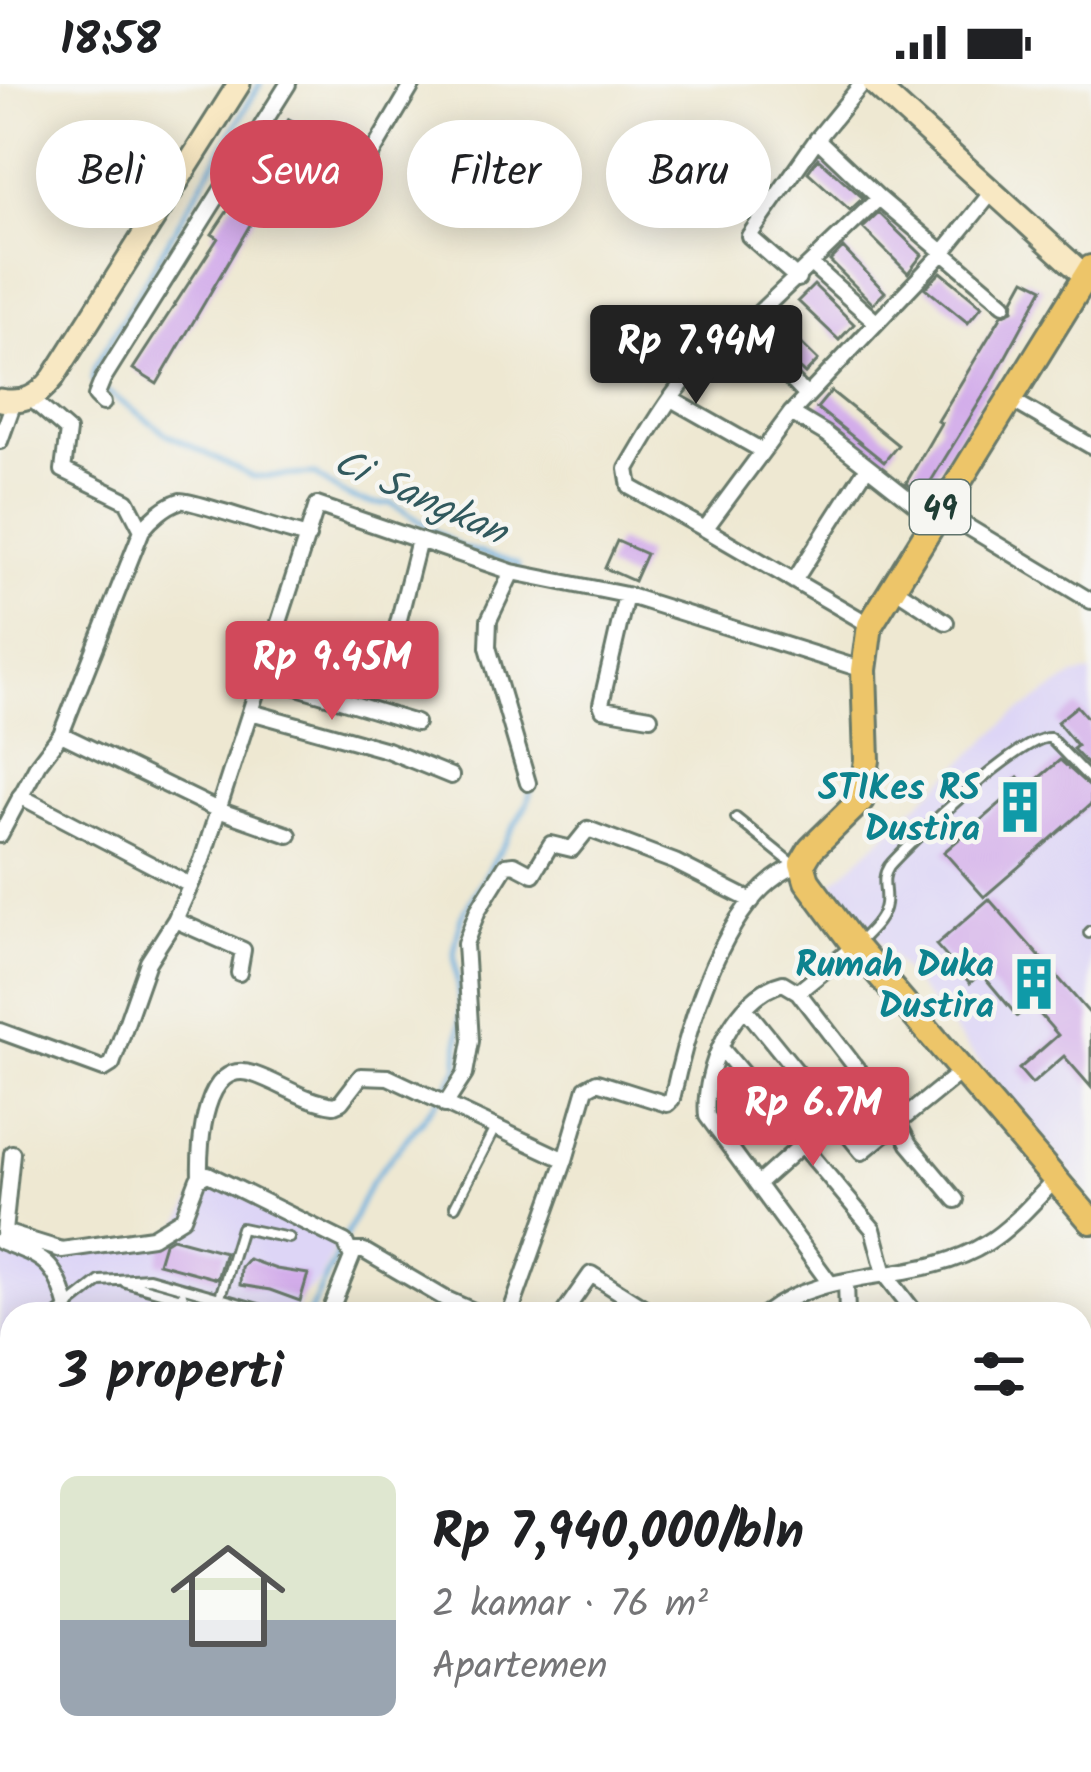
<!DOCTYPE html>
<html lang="id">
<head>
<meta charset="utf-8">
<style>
  :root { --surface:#fff; --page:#f2f2f2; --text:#202124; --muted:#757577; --accent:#d1495b }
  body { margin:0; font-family:Kalam,sans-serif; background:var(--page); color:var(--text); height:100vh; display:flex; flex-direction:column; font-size:45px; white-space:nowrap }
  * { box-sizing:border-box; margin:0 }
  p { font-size:39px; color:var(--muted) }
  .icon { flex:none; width:66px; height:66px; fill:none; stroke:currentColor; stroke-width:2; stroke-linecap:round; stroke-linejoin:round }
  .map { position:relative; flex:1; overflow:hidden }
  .sheet { position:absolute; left:0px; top:1218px; width:1092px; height:471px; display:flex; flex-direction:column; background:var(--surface); border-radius:36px 36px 0 0; box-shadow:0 6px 30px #0003 }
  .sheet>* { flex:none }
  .guide { position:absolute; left:36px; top:36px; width:1020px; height:108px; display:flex; gap:24px }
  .price { position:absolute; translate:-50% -102px; padding:0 27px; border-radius:12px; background:var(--accent); color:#fff; font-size:39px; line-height:78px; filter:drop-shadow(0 3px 6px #0008) }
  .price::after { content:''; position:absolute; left:50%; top:72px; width:36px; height:27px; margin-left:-18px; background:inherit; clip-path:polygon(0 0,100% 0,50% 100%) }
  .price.on { background:#222; color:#fff }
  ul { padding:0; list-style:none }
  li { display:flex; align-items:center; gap:36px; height:300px; padding:0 60px }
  li span { display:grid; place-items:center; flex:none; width:336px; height:240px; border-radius:18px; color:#555 }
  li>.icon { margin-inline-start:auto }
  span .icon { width:144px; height:144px; fill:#fffc; stroke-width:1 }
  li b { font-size:51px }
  h2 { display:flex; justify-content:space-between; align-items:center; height:144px; padding:0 60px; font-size:51px }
  .chip { padding:0 42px; border-radius:54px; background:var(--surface); box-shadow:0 6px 30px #0003; font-size:42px; line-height:108px }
  .chip.on { background:var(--accent); color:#fff }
  .status { display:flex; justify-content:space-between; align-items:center; height:84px; padding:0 60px; background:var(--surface); direction:ltr }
  .status svg { height:33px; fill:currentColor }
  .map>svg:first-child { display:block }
  .built { fill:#ddd5f6 }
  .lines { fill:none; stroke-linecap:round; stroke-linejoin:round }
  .stream { stroke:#67aede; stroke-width:4.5 }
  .building { fill:#d3adea }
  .lane-casing { stroke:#67796b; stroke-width:14 }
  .street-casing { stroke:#67796b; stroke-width:20 }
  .secondary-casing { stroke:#67796b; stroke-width:27 }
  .primary-casing { stroke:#67796b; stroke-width:30 }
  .lane { stroke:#fff; stroke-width:8 }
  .street { stroke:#fff; stroke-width:14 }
  .secondary { stroke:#f8e8c3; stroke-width:21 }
  .primary { stroke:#edc569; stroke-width:24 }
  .labels { text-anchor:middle; stroke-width:9; stroke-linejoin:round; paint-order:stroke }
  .shield { fill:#f6f6f2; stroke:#60746d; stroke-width:3 }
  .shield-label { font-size:33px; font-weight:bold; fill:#1f3d34 }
  .culture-label { font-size:36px; font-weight:bold; fill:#0d838f; stroke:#f6f6f2; text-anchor:end }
  .water-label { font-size:39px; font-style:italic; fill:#31595e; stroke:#f6f6f2 }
</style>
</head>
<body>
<div class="status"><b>18:58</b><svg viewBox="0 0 49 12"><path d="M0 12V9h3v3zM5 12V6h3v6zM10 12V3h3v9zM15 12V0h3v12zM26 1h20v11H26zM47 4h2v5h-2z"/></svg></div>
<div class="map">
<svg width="1091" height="1688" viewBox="0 0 1091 1688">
  <rect width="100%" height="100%" fill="#f6f6f2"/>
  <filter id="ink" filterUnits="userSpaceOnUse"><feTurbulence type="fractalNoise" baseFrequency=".00833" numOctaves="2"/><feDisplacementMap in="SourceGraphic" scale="24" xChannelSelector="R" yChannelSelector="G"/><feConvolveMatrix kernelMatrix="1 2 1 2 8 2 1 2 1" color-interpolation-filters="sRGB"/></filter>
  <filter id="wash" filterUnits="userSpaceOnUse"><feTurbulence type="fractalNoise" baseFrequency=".004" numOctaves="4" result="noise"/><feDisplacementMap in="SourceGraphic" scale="48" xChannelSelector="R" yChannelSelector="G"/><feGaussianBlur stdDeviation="2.7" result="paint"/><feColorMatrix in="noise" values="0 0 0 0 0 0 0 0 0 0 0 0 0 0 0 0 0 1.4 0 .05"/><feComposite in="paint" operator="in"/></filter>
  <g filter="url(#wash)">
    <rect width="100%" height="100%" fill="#eee8d2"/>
    <path class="built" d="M1091,588V1113L832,800L1014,631L1074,592Z
      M204,1093L337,1158L320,1197L303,1211L295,1230H12V1411L0,1410V1151L61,1170L153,1158L179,1142Z
      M246,1677H735L720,1682H592L591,1688H242Z"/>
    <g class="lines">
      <path class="stream" d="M260,0L94,284L92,297L167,350L253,393L315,390C336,408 363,424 391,419L460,463L517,480L519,485
        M309,1230L371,1098L443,1010L458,984L460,926L454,869L461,833L527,720L533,699
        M0,1421H12"/>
    </g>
    <g id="blocks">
      <path class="building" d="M289,35L311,46L278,100L275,98L157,300L133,285L218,154L212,150Z
        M818,74L863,114L850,126L808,88Z
        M879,129L922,171L908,189L863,144Z
        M843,164L885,208L873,220L830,177Z
        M941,188L982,222L968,239L925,204Z
        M1025,195L1043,204L993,296L923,410L906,399L941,339L938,337L1002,231L1013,226L1014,215Z
        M814,201L854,240L839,256L798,217Z
        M776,235L818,276L805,290L762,249Z
        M831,307L898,361L884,378L817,324Z
        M617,457L646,470L634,497L605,484Z
        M1077,622L1091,638V684L1073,665L1077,662L1057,638Z
        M1060,676L1091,704V720L984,813L944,768L1010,711L1004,705L1018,693L1027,704Z
        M989,815L1091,931V1003L1064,972L1032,1000L1019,985L1058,951L1031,920L1017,932L981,889L970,899L936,861Z
        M172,1154L225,1168L217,1195L158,1179L164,1159Z
        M248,1175L276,1185L308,1190L300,1217L270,1206L240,1201L241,1183Z"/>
    </g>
  </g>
  <g filter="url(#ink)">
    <use href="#blocks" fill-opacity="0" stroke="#67796b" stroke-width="3"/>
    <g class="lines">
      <g class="lane-casing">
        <path id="lane" d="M736,734L794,781
          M1089,849L1091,847
          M856,861C867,849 883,837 885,820C887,805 880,796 889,782C911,757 1023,650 1050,654L1091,696
          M455,1122L495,1044
          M125,1198L238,1230
          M220,1213L241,1144L289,1154
          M58,1230L100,1197L149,1194L276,1230
          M175,1230L182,1211
          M0,1292L12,1279
          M0,1380L12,1393
          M733,1677L736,1688"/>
      </g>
      <g class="street-casing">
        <path id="street" d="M862,0L817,55L879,114
          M367,78L413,0
          M812,181L876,238
          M798,195L749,152L817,55
          M807,312L742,245L879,114L1004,220
          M30,314L68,347L63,386L127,417L142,446
          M1008,314L1091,362
          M671,315L761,366
          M103,319L96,312L103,295L288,0
          M791,329L826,350L933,434
          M0,357L14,318
          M938,425L1091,517
          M705,445L630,403L627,385C658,331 688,279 742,245
          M512,488L489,536L488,563L528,699
          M794,497L867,383
          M891,502L946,538
          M626,511L601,620L603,625L650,633
          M870,541L705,445L791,329L941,171L992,108
          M396,547L419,456
          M261,592L416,639
          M251,628L387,666L451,692
          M61,650L218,726L289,751
          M20,712L190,801
          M0,751L38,680L61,650L142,446C151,435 166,421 180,417C187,415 290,449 308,453
          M175,836L243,866L239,889
          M798,908L855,862
          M745,924L862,1068L963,986
          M0,947L104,985L112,980L148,878L175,836L202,776L317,421L512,488L626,511L864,586
          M721,964L873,1145L885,1190L916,1230
          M445,1021L465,990L471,957L465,860L478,826L506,781L514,780L533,790L551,760L572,765L588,745L675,778L752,817
          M12,1069L4,1148L62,1166L152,1153L183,1134L198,1095L208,1090L345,1158L352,1173L329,1230
          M200,1092C199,1061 204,973 253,990C281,999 303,1017 334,1021L341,1018L361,992L388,993L565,1076
          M758,1100L834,1032
          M0,1157C42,1173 55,1177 67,1221
          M351,1167H364L446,1215L480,1230
          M846,1197L847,1230
          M829,1198L707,1032C702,986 735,911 783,899L798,908L897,1037L909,1060L956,1116
          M510,1230L565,1076L586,1004L597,998L667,1020L672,1015C687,946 725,803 802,780
          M563,1230L591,1190L654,1230
          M765,1230C829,1180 919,1202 987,1159C1013,1143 1034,1117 1056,1095
          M1091,1422V1451
          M1080,1525L1091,1530
          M0,1591L12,1564
          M0,1632L12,1637
          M1080,1645L1091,1616
          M109,1677L136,1688
          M201,1688L205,1677
          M828,1688L830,1677
          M1062,1688L1066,1677"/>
      </g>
      <g class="secondary-casing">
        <path id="secondary" d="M874,0L1085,192
          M0,316C24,320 38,313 53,294L239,0"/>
      </g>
      <g class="primary-casing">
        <path id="primary" d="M1091,184L870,541L864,586L867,676L861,716L811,765L802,780L807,797L855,862L1091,1137"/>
      </g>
      <use href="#lane" class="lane"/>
      <use href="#street" class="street"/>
      <use href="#secondary" class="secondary"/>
      <use href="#primary" class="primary"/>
    </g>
  </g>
  <defs>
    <g id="building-bare" transform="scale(4.14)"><path d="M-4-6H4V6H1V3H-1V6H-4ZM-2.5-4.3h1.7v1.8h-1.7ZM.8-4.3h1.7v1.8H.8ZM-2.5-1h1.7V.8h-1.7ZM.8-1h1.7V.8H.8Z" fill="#0f9aa8" stroke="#f6f6f2" stroke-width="2.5" paint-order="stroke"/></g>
  </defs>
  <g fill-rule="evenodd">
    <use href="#building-bare" x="1020" y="723"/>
    <use href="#building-bare" x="1034" y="900"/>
  </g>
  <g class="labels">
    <rect class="shield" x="910" y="396" width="60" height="54" rx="9"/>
    <g class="shield-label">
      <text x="940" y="435">49</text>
    </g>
    <g class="culture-label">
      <text x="980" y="715">STIKes RS<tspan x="980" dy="41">Dustira</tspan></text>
      <text x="994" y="892">Rumah Duka<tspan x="994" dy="41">Dustira</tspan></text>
    </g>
    <g class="water-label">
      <text transform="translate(421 411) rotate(24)" y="14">Ci Sangkan</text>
    </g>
  </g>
</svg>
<b class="price on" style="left:696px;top:323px">Rp 7.94M</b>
<b class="price" style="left:332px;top:639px">Rp 9.45M</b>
<b class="price" style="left:813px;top:1085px">Rp 6.7M</b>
<div class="guide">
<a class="chip">Beli</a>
<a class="chip on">Sewa</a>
<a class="chip">Filter</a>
<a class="chip">Baru</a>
</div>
<section class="sheet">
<h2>3 properti<svg class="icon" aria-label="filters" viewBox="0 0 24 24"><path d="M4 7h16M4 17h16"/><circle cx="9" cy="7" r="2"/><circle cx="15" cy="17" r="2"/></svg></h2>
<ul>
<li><span style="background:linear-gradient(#dfe7d0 60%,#9aa5b1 0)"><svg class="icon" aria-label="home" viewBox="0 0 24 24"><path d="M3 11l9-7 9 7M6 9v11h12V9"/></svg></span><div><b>Rp 7,940,000/bln</b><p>2 kamar · 76 m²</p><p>Apartemen</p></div></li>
</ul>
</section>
</div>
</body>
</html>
